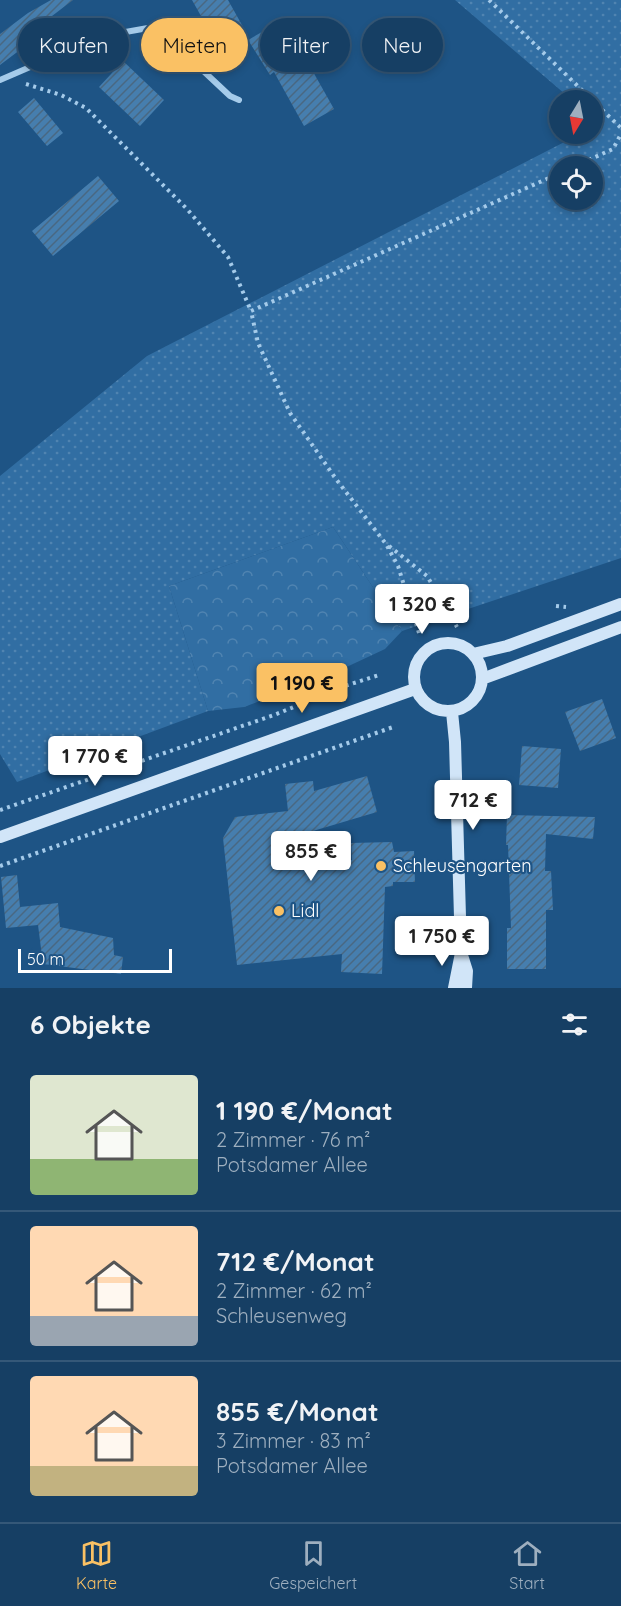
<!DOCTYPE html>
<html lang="de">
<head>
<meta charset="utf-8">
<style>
  :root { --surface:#163f64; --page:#234a6d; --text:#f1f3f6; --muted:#9eafbf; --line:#355878; --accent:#fac164 }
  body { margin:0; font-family:Quicksand,sans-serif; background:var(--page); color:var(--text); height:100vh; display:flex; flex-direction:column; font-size:22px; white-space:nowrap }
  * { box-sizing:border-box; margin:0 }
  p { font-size:20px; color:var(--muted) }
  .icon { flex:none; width:33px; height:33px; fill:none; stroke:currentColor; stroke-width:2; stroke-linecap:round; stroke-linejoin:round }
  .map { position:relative; height:988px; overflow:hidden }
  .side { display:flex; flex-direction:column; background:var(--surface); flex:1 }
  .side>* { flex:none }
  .top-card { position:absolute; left:18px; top:18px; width:585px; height:54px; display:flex; gap:12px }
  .needle { width:39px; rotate:190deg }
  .tools { position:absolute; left:549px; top:90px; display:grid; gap:12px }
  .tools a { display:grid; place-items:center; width:54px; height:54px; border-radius:50%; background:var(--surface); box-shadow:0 3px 9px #0003,0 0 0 2px var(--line); font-size:30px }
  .scale { position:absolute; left:18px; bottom:15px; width:154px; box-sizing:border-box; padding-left:6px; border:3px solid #fff; border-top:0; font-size:16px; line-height:21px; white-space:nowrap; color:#fff; -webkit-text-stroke:4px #1e5485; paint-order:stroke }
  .price { position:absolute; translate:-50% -51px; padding:0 14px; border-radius:6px; background:#fff; color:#222; font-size:20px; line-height:39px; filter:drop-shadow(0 2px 3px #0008) }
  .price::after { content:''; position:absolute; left:50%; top:36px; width:18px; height:14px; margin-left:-9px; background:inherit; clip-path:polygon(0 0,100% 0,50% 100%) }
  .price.selected { background:var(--accent); color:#111 }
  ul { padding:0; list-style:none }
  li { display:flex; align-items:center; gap:18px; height:150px; padding:0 30px }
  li+li { border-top:2px solid var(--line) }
  li span { display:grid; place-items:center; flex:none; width:168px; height:120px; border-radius:6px; color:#555 }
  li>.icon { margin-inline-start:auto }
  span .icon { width:72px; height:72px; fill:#fffc; stroke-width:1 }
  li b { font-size:26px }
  h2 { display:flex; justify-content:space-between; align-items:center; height:72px; padding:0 30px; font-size:26px }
  .tag { padding:0 21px; border-radius:27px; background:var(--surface); box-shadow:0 3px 9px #0003,0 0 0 2px var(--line); font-size:21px; line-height:54px }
  .tag.selected { background:var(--accent); color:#111 }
  .dock { display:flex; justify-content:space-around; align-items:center; height:84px; border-top:2px solid var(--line); background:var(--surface); font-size:16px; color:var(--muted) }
  .dock a { display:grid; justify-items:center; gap:3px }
  .dock .selected { color:var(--accent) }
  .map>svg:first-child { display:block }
  .grass { fill:url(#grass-dots); fill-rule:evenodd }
  .forest { fill:url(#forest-crowns) }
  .building { fill:url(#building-hatch) }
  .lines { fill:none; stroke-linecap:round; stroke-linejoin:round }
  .path { stroke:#a5cbea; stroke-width:4; stroke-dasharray:3 4.5; stroke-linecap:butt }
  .street { stroke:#a5cbea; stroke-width:6 }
  .secondary { stroke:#d1e5f8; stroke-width:12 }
  .poi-dot { fill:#fac164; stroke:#1e5485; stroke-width:2 }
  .labels { text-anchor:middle; stroke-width:4.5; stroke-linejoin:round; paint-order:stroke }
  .poi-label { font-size:18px; fill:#fff; stroke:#1e5485; text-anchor:start }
</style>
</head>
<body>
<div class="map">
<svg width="621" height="988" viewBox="0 0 621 988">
  <defs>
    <pattern id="grass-dots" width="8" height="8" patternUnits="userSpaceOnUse" patternTransform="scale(1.5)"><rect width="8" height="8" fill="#316ea3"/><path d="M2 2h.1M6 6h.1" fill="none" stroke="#5084b1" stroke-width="1.8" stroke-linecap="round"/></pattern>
    <pattern id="forest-crowns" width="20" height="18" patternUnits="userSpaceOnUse" patternTransform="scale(1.5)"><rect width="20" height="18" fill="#316ea3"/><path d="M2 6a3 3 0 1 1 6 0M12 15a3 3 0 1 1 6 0" fill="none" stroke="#5084b1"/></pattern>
    <pattern id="building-hatch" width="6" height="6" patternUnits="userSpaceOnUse" patternTransform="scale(1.5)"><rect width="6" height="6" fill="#467eae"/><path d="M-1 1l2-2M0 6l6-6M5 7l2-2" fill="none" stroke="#496882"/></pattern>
  </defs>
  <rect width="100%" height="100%" fill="#1e5485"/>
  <path class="grass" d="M455,0H621V558L402,631L333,527L169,586L208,711L17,782L0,754V476L147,356L580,134H592L593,127L598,124L593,118L592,100H572ZM560,166H592V200H560Z"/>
  <path class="forest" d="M333,527L402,631L385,649L338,671L244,707L208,711L169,586Z"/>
  <path class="building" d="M51,0H73L52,16L57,22L0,65V34L28,13Z
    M192,0H228L247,34L220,50Z
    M274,25L288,50L298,45L334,109L304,126L274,72L270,75L248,40Z
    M123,61L164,100L140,126L99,87Z
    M34,98L63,133L47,146L18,112Z
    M98,176L119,201L53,256L32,231Z
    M602,699L616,738L580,751L565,712Z
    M522,746L561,749L558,788L519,785Z
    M367,776L377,812L276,842V846L320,844L322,863L352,860L351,843L392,842L394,852L414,851L415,882H393V886L385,887L382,974L341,972L342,954L237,965L223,838L235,817L288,811L285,784L313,781L314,791Z
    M507,815L595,817L593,839L546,834L545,871H551L553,910H546V969H507V928H511L508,845H506Z
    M17,875L20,907L58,903L60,927L113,938L114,955L123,957L121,974L43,964L38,925L6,928L1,877Z"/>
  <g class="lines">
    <path class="path" d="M489,0L621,128
      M26,84L61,95L86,108L187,209L228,257L251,311
      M575,166L613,149L621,134
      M389,546L427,576L457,627
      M556,606L566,607
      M419,633L398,566L386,544L336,479L290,413L258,343L251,311L560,173
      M0,810L274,715L348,685L379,675
      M0,866L396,726"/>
    <path class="street" d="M0,80L51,58L86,39L148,28L165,35L230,96L239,100"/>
    <path class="secondary" d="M414 677a34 34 0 1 1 68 0a34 34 0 1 1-68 0Z
      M473,654L507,646L621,604
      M482,679L621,627
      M452,712L455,742L461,952L467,971L466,988
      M0,837L415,689
      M454,988L461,953"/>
  </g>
  <g class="poi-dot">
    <circle cx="381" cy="866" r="6"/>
    <circle cx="279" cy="911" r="6"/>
  </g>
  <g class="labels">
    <g class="poi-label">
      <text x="393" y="872">Schleusengarten</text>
      <text x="291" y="917">Lidl</text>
    </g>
  </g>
</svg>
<div class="tools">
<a><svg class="needle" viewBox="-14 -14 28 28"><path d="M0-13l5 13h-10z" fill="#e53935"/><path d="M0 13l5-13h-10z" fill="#9eafbf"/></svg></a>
<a><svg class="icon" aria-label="locate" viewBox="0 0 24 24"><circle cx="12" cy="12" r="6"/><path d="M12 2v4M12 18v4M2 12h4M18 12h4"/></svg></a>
</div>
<div class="scale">50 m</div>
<b class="price" style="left:422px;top:635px">1 320 €</b>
<b class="price selected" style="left:302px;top:714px">1 190 €</b>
<b class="price" style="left:95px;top:787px">1 770 €</b>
<b class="price" style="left:473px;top:831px">712 €</b>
<b class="price" style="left:311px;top:882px">855 €</b>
<b class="price" style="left:442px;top:967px">1 750 €</b>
<div class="top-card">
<a class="tag">Kaufen</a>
<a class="tag selected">Mieten</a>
<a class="tag">Filter</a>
<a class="tag">Neu</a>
</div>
</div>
<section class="side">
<h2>6 Objekte<svg class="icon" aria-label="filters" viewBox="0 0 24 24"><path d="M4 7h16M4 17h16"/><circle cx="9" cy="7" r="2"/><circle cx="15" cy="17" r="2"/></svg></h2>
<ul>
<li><span style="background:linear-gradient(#dfe7d0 70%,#8fb573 0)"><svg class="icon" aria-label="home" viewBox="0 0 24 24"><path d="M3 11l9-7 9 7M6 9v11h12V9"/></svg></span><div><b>1 190 €/Monat</b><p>2 Zimmer · 76 m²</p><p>Potsdamer Allee</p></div></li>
<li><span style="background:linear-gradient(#ffd9b3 75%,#9aa5b1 0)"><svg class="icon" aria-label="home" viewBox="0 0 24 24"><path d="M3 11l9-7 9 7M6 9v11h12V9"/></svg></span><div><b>712 €/Monat</b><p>2 Zimmer · 62 m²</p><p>Schleusenweg</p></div></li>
<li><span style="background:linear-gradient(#ffd9b3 75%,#c2b280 0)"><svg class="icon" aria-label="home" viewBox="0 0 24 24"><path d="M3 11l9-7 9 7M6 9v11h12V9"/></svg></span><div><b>855 €/Monat</b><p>3 Zimmer · 83 m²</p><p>Potsdamer Allee</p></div></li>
</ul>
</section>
<nav class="dock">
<a class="selected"><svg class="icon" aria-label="map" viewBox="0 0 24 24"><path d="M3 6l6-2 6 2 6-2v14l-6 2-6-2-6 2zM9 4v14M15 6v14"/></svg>Karte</a>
<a><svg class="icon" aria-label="saved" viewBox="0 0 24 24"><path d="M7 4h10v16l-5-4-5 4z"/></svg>Gespeichert</a>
<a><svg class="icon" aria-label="home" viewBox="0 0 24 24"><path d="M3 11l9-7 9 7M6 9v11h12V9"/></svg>Start</a>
</nav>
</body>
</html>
